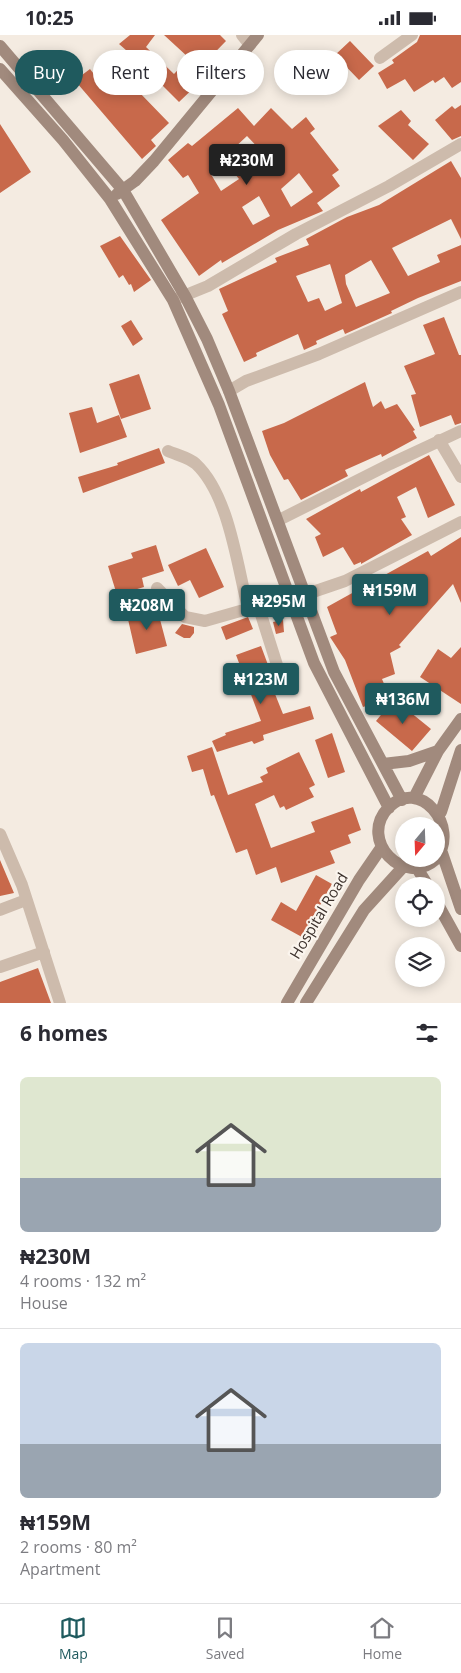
<!DOCTYPE html>
<html lang="en">
<head>
<meta charset="utf-8">
<style>
  :root { --surface:#fff; --page:#f2f2f3; --text:#2b2b33; --muted:#7c7c81; --line:#e1e1e2; --accent:#1f5a5e }
  body { margin:0; font-family:"Open Sans",sans-serif; background:var(--page); color:var(--text); height:100vh; display:flex; flex-direction:column; font-size:19px; white-space:nowrap }
  * { box-sizing:border-box; margin:0 }
  p { font-size:16px; color:var(--muted) }
  .icon { flex:none; width:28px; height:28px; fill:none; stroke:currentColor; stroke-width:2; stroke-linecap:round; stroke-linejoin:round }
  .map { position:relative; height:968px; overflow:hidden }
  .drawer { display:flex; flex-direction:column; background:var(--surface); flex:1 }
  .drawer>* { flex:none }
  .guide { position:absolute; left:15px; top:15px; width:431px; height:45px; display:flex; gap:10px }
  .needle { width:32px; rotate:199deg }
  .controls { position:absolute; left:395px; top:782px; display:grid; gap:10px }
  .controls a { display:grid; place-items:center; width:50px; height:50px; border-radius:50%; background:var(--surface); box-shadow:0 2px 12px #0003; font-size:25px }
  .price { position:absolute; translate:-50% -42px; padding:0 11px; border-radius:5px; background:var(--accent); color:#fff; font-size:16px; line-height:32px; filter:drop-shadow(0 1px 2px #0008) }
  .price::after { content:''; position:absolute; left:50%; top:30px; width:15px; height:11px; margin-left:-8px; background:inherit; clip-path:polygon(0 0,100% 0,50% 100%) }
  .price.on { background:#222; color:#fff }
  ul { padding:0; list-style:none }
  li { display:grid; align-content:center; gap:10px; height:265px; padding:0 20px }
  li+li { border-top:1px solid var(--line) }
  li span { display:grid; place-items:center; height:155px; border-radius:8px; color:#555 }
  li>.icon { margin-inline-start:auto }
  span .icon { width:90px; height:90px; fill:#fffc; stroke-width:1 }
  li b { font-size:21px }
  h2 { display:flex; justify-content:space-between; align-items:center; height:60px; padding:0 20px; font-size:21px }
  .pill { padding:0 18px; border-radius:22px; background:var(--surface); box-shadow:0 2px 12px #0003; font-size:18px; line-height:45px }
  .pill.on { background:var(--accent); color:#fff }
  .status { display:flex; justify-content:space-between; align-items:center; height:35px; padding:0 25px; background:var(--surface); direction:ltr }
  .status svg { height:14px; fill:currentColor }
  .dock { display:flex; justify-content:space-around; align-items:center; height:70px; border-top:1px solid var(--line); background:var(--surface); font-size:14px; color:var(--muted) }
  .dock a { display:grid; justify-items:center; gap:2px }
  .dock .on { color:var(--accent) }
  .map>svg:first-child { display:block }
  .building { fill:#c8694b; fill-rule:evenodd }
  .lines { fill:none; stroke-linecap:round; stroke-linejoin:round }
  .street { stroke:#cdbbac; stroke-width:12 }
  .secondary { stroke:#a18a7d; stroke-width:12 }
  .labels { text-anchor:middle; stroke-width:4.5; stroke-linejoin:round; paint-order:stroke }
  .street-label { font-size:15px; fill:#3b302b; stroke:#fbf5ee }
</style>
</head>
<body>
<div class="status"><b>10:25</b><svg viewBox="0 0 49 12"><path d="M0 12V9h3v3zM5 12V6h3v6zM10 12V3h3v9zM15 12V0h3v12zM26 1h20v11H26zM47 4h2v5h-2z"/></svg></div>
<div class="map">
<svg width="461" height="968" viewBox="0 0 461 968">
  <rect width="100%" height="100%" fill="#f4ebe1"/>
  <path class="building" d="M130,0H155L146,12L174,39L189,23L164,0H220L226,6L195,38L202,45L179,67L159,47L154,53L139,57L169,88L151,105L156,111L142,124L77,48V45L82,40L70,35L68,31L69,27L75,25L79,28L82,40L90,34L97,43L112,28L134,51L142,29L119,9Z
    M420,0H461V47L452,53L444,42L435,48L433,45L414,57L405,44L387,54L378,38L394,28L392,25L417,7Z
    M350,6L374,31L359,45L335,20Z
    M461,70V101L452,105L435,85L452,71L455,74Z
    M238,73L254,91L271,73L292,94L306,82L315,94L310,98L339,135L332,140L340,151L317,168L323,176L278,195L222,228L221,225L199,241L161,185L199,158L188,140L183,143L168,125L188,108L192,111ZM247,101L269,124L251,139L232,115ZM224,125L239,144L221,156L209,136ZM299,138L313,157L291,172L281,154ZM259,161L270,181L253,190L242,172Z
    M401,75L411,86L408,90L429,109L413,125L378,91Z
    M0,89L31,137L0,158Z
    M451,126L461,143V204L451,184L392,213L408,241L440,227L437,220L461,210V246L418,263L391,276L392,278L345,299L343,294L316,306L317,309L304,315L298,299L256,318L257,321L244,327L222,279L228,276L219,254L277,227L275,223L309,210L306,204L347,182L379,170ZM371,225L390,258L356,272L346,249L345,240ZM330,229L342,268L325,276L319,263L308,267L296,241Z
    M120,201L151,245L134,257L131,249L129,250L123,240L119,243L100,211Z
    M444,282L459,320H461V388L455,390L451,380L420,392L411,360L416,359L404,331L435,319L423,290Z
    M131,285L143,304L133,311L121,291Z
    M139,339L151,374L121,384L109,349Z
    M365,347L373,372L381,366L385,374L397,369L415,395L413,396L417,403L382,422L381,419L345,435L348,441L301,465L288,444L284,445L270,420L262,396L284,388Z
    M92,372L97,388L119,380L127,402L80,418L69,378Z
    M159,413L165,428L83,458L78,442L118,430L117,428Z
    M429,420L455,470L428,483L416,452L397,462L406,482L401,484L412,500L361,529V527L354,530L343,512L323,522L315,502L321,499L306,484L360,454L361,457Z
    M461,502V568L453,549L399,610L401,612L390,618L395,639L382,644L390,663L363,672L345,625L330,602L337,599L327,572L428,516L431,521Z
    M156,510L164,536L142,543L144,552L117,560L108,531L133,523L131,518Z
    M206,513L224,552L199,563L190,545L178,551L168,530Z
    M157,573L167,611L136,619L127,580Z
    M248,582L253,594L226,605L221,592Z
    M283,585L284,597L276,599L273,587Z
    M182,589L194,592V598L190,603H184L175,598Z
    M261,611L271,638L267,639L283,679L310,671L314,684L263,700L264,705L254,709L252,706L217,717L212,706L226,700L225,698L261,686L236,620Z
    M461,612V669L420,642L438,614L451,623Z
    M394,664L431,694L412,716L376,686Z
    M332,698L345,737L328,743L315,705Z
    M212,712L228,760L263,747L260,742L268,738L266,733L299,717L315,750L309,753L314,762L286,775L284,771L280,773L274,760L255,769L271,813L315,797L311,787L353,772L361,795L348,800L351,808L330,816L335,828L281,848L276,832L256,840L247,814L236,818L214,760L211,761L203,734L192,737L187,721Z
    M0,825L14,858L0,861Z
    M316,840L332,849L311,886L320,891L311,907L271,885L281,867L296,876Z
    M38,933L51,968H0V947Z"/>
  <g class="lines">
    <path class="street" d="M242,0L250,10
      M380,23L412,0
      M176,264L208,251L296,199L389,151L461,109
      M229,356L246,346L319,319L461,257
      M439,405L461,442
      M168,416C177,420 190,423 196,429C229,460 237,530 248,573
      M279,485L390,429L461,396
      M157,553L185,582L205,586L289,562
      M304,560L345,546L461,487
      M258,570L284,652
      M0,799L22,850L60,968
      M0,875L26,865
      M0,932L44,917"/>
    <path class="secondary" d="M0,11L123,155L185,261L207,304L229,356L334,637L402,765
      M0,34L63,105L110,164L173,265L219,370L314,628L389,773
      M117,159L135,146L154,126L258,0
      M383,729L409,726L438,716
      M414,763L438,716L461,684
      M441,777L461,715
      M442,818L461,874
      M436,824C404,853 358,805 388,773C419,741 461,791 436,824
      M417,833L428,851
      M436,866L461,911
      M287,968L359,845L381,813
      M306,968L364,875L403,832"/>
  </g>
  <g class="labels">
    <g class="street-label">
      <text transform="translate(319 881) rotate(-59)" y="5">Hospital Road</text>
    </g>
  </g>
</svg>
<div class="controls">
<a><svg class="needle" viewBox="-14 -14 28 28"><path d="M0-13l5 13h-10z" fill="#e53935"/><path d="M0 13l5-13h-10z" fill="#7c7c81"/></svg></a>
<a><svg class="icon" aria-label="locate" viewBox="0 0 24 24"><circle cx="12" cy="12" r="6"/><path d="M12 2v4M12 18v4M2 12h4M18 12h4"/></svg></a>
<a><svg class="icon" aria-label="layers" viewBox="0 0 24 24"><path d="M12 4l9 5-9 5-9-5zM3 14l9 5 9-5"/></svg></a>
</div>
<b class="price on" style="left:247px;top:151px">₦230M</b>
<b class="price" style="left:390px;top:581px">₦159M</b>
<b class="price" style="left:279px;top:592px">₦295M</b>
<b class="price" style="left:147px;top:596px">₦208M</b>
<b class="price" style="left:261px;top:670px">₦123M</b>
<b class="price" style="left:403px;top:690px">₦136M</b>
<div class="guide">
<a class="pill on">Buy</a>
<a class="pill">Rent</a>
<a class="pill">Filters</a>
<a class="pill">New</a>
</div>
</div>
<section class="drawer">
<h2>6 homes<svg class="icon" aria-label="filters" viewBox="0 0 24 24"><path d="M4 7h16M4 17h16"/><circle cx="9" cy="7" r="2"/><circle cx="15" cy="17" r="2"/></svg></h2>
<ul>
<li><span style="background:linear-gradient(#dfe7d0 65%,#9aa5b1 0)"><svg class="icon" aria-label="home" viewBox="0 0 24 24"><path d="M3 11l9-7 9 7M6 9v11h12V9"/></svg></span><div><b>₦230M</b><p>4 rooms · 132 m²</p><p>House</p></div></li>
<li><span style="background:linear-gradient(#c9d6e8 65%,#9aa5b1 0)"><svg class="icon" aria-label="home" viewBox="0 0 24 24"><path d="M3 11l9-7 9 7M6 9v11h12V9"/></svg></span><div><b>₦159M</b><p>2 rooms · 80 m²</p><p>Apartment</p></div></li>
</ul>
</section>
<nav class="dock">
<a class="on"><svg class="icon" aria-label="map" viewBox="0 0 24 24"><path d="M3 6l6-2 6 2 6-2v14l-6 2-6-2-6 2zM9 4v14M15 6v14"/></svg>Map</a>
<a><svg class="icon" aria-label="saved" viewBox="0 0 24 24"><path d="M7 4h10v16l-5-4-5 4z"/></svg>Saved</a>
<a><svg class="icon" aria-label="home" viewBox="0 0 24 24"><path d="M3 11l9-7 9 7M6 9v11h12V9"/></svg>Home</a>
</nav>
</body>
</html>
